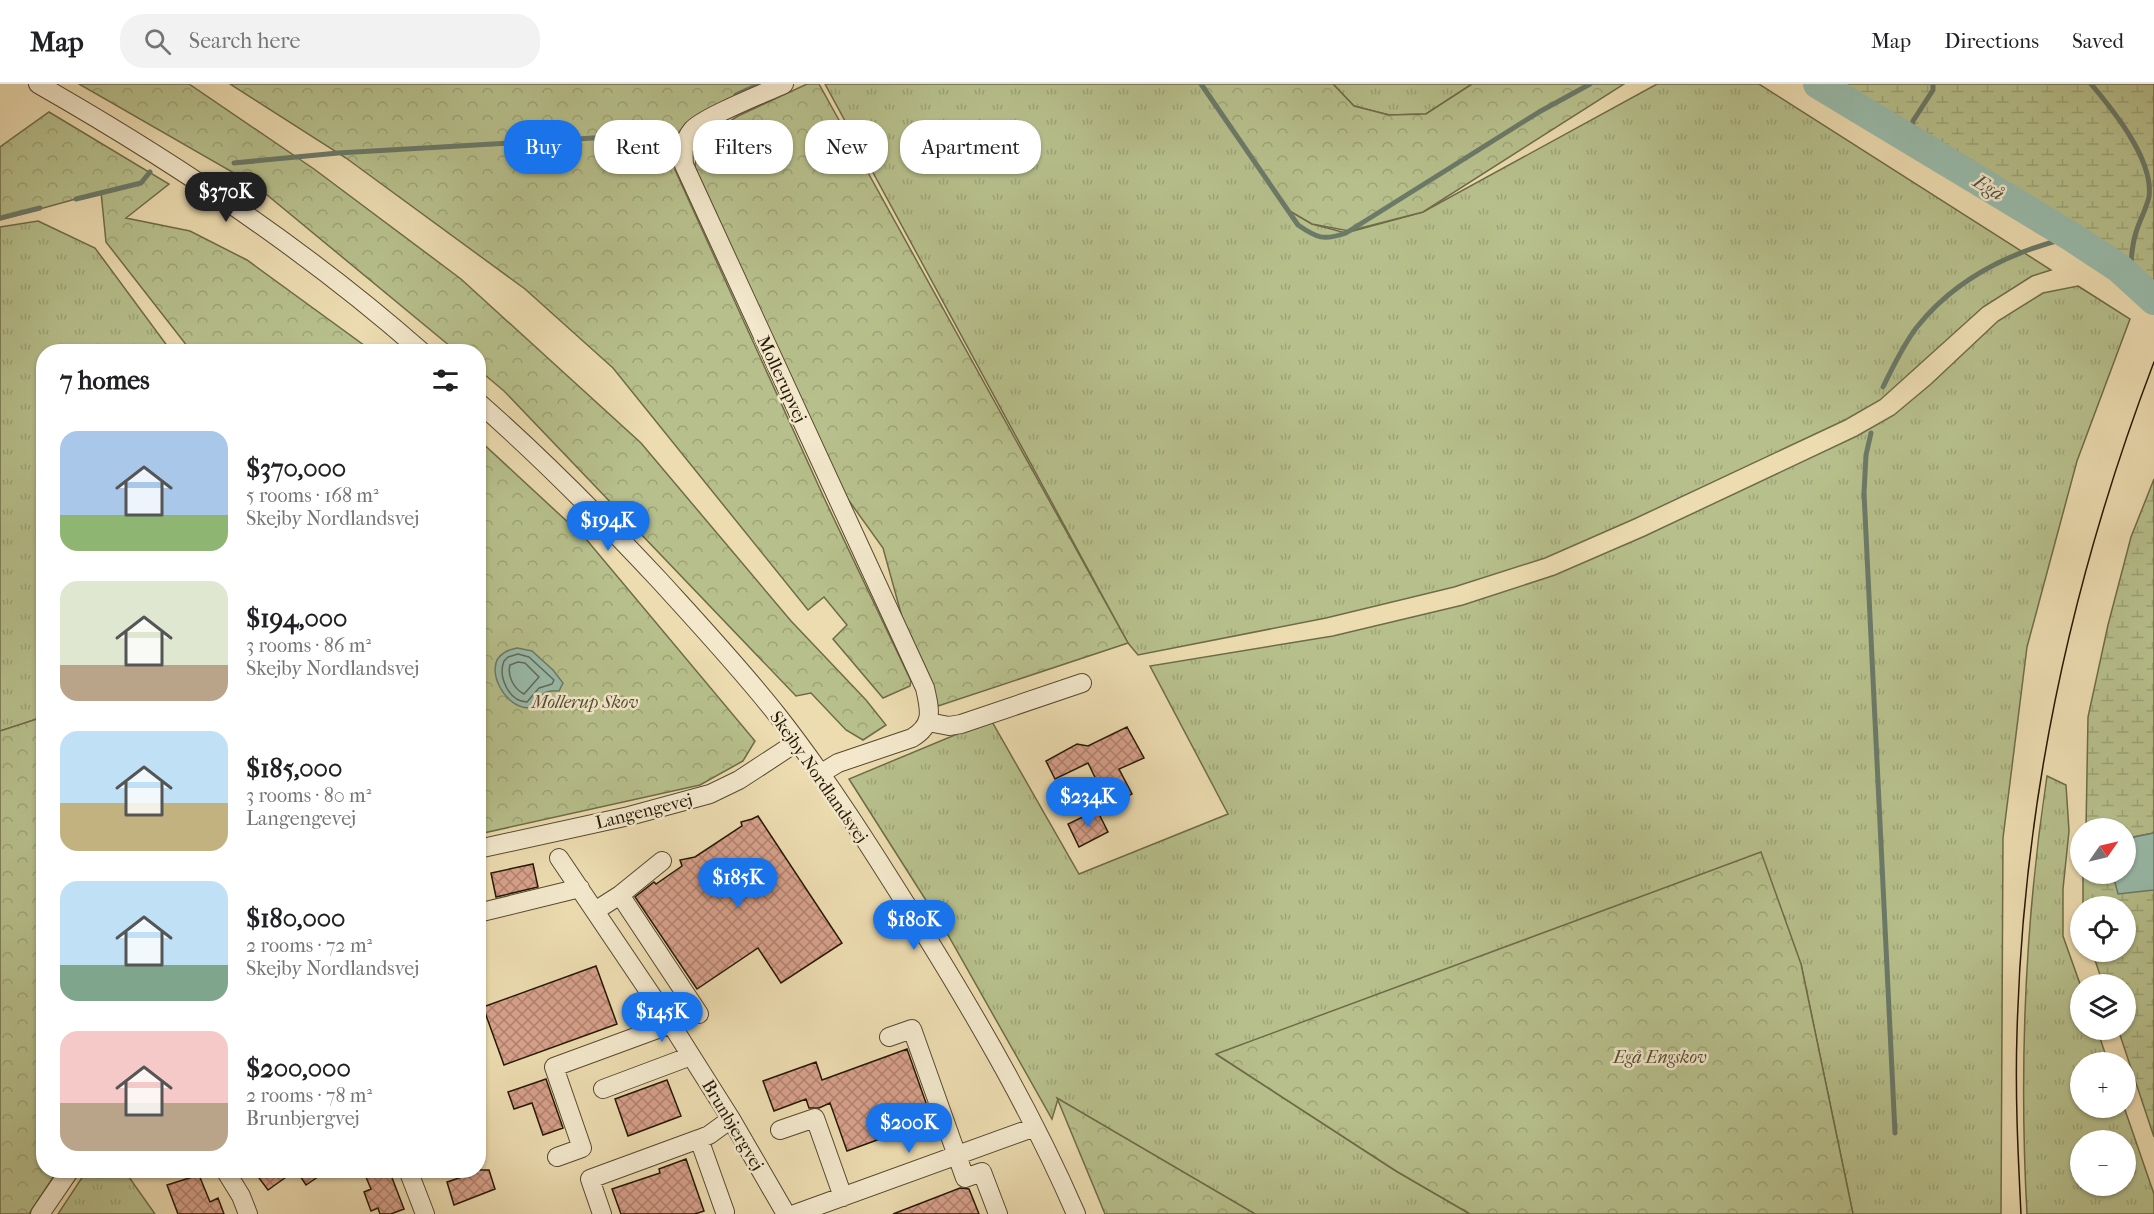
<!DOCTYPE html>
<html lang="en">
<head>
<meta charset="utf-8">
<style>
  :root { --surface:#fff; --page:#f2f2f2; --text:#202124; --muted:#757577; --line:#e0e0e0; --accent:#1a73e8 }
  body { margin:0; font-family:"IM FELL French Canon",serif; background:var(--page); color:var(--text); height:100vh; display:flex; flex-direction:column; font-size:22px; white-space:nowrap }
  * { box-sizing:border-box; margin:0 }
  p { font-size:20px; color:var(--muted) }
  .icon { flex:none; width:33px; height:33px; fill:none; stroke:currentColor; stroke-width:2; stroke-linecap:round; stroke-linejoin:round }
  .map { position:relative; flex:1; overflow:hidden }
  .sheet { position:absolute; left:36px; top:260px; width:450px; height:834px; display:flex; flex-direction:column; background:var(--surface); border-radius:24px; box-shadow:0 2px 4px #0004 }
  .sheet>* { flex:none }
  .hud { position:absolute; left:504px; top:36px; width:570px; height:54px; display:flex; gap:12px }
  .needle { width:39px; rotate:56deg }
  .tools { position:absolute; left:2070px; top:734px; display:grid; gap:12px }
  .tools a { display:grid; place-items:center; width:66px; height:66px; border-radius:50%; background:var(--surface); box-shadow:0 2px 4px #0004; font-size:30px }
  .price { position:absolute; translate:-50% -51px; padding:0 14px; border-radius:21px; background:var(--accent); color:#fff; font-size:20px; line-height:39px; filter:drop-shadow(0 2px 3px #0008) }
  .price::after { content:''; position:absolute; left:50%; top:36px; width:18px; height:14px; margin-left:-9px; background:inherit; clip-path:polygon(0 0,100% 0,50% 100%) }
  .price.active { background:#222; color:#fff }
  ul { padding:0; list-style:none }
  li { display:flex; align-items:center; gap:18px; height:150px; padding:0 24px }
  li span { display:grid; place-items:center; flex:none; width:168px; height:120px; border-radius:18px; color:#555 }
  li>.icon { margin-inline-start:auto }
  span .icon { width:72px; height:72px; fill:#fffc; stroke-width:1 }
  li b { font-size:26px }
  h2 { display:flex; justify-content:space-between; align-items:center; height:72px; padding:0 24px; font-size:26px }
  .tag { padding:0 21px; border-radius:24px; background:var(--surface); box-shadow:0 2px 4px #0004; font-size:21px; line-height:54px }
  .tag.active { background:var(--accent); color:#fff }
  header { display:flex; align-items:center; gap:36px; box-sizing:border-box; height:84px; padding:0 30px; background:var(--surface); border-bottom:2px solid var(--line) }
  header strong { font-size:28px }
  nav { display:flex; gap:33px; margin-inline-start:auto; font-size:21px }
  .search { width:420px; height:54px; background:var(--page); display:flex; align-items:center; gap:15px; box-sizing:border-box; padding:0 21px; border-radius:24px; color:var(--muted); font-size:22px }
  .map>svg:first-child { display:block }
  .grass { fill:url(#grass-tufts); stroke:#6e6c48; stroke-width:1.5; fill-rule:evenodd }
  .forest { fill:url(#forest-crowns); stroke:#6e6c48; stroke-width:1.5 }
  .wetland { fill:url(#wetland-marsh); stroke:#6e6c48; stroke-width:1.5 }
  .water { fill:#99bcac; stroke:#6b7a69; stroke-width:1.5 }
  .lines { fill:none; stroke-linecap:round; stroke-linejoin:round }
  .shore { stroke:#5f6a58; stroke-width:1.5 }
  .stream { stroke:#6b7a69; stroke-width:5 }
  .river { stroke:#99bcac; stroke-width:30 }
  .building { fill:url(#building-cross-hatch); stroke:#251805; stroke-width:1.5 }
  .minor-casing { stroke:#574930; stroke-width:20 }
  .minor { stroke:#f3e8cc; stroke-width:18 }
  .tram { stroke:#251805; stroke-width:1.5 }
  .labels { text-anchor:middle; stroke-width:5; stroke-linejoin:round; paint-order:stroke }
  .street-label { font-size:18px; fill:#251805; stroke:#f3e8cc }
  .park-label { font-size:18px; font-style:italic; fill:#514a2e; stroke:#f3e8cc }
  .water-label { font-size:20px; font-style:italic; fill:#4e513f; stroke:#f3e8cc }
</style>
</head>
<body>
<header>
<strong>Map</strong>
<div class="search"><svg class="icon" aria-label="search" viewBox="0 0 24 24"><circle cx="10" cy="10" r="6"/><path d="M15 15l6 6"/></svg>Search here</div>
<nav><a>Map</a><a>Directions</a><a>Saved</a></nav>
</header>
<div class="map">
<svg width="2154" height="1130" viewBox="0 0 2154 1130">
  <defs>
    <pattern id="grass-tufts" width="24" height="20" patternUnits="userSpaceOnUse" patternTransform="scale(1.5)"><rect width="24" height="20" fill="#b7c08c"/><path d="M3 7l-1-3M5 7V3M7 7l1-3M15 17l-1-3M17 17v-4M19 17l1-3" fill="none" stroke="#9da477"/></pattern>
    <pattern id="forest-crowns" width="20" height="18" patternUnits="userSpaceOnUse" patternTransform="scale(1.5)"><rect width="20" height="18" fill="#b7c08c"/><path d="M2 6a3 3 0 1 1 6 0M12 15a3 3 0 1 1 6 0" fill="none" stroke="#9da477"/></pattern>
    <pattern id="wetland-marsh" width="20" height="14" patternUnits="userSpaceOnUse" patternTransform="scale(1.5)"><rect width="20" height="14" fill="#b7c08c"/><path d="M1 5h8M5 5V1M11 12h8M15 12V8" fill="none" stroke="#9da477"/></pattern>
    <pattern id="building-cross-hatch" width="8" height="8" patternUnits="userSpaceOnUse" patternTransform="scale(1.5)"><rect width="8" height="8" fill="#d7a08a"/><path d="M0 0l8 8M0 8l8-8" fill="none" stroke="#ae816f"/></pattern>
  </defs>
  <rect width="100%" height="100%" fill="#ecdcb0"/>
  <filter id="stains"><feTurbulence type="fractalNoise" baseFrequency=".00333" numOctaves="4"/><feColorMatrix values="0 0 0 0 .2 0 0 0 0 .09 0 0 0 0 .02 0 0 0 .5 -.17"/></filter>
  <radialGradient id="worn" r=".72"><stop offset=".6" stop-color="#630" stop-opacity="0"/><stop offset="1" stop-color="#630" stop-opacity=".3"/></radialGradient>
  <path class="grass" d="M825,0H1202L1288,126L1312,140L1346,149L1423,128L1657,0H1759L2051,186L2032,192L1983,223L1880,316L1845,336L1634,435L1545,474L1454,503L1326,534L1138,571L1128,559Z
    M1333,0H1472L1426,30L1389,31L1354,22Z
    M38,137L95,164L171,267H44L43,633L0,647V143Z
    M2078,202L2130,235L2077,377L2027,563L2003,754L2001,1130H1853L1801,880L1217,971L1396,1087L1470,1130H1255L1058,1015L1052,1035L948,851L849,695L991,636L1079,790L1228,730L1150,582L1333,552L1463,521L1555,491L1645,452L1857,352L1894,331L1931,300L1998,237L2043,209Z
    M2047,692L2066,701L2069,747L2063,805V852L2080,900V945H2097L2108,978H2080V1023H2124L2154,1110V1130H2027C2019,984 2025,837 2047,692ZM2080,1056H2126V1101H2080Z
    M87,1086H124L155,1130H58Z"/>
  <path class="forest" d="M79,0H189L314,85L461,195L641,359L791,537L866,616L886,641L863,656L846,646L811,609L796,612L504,307L479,286L478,267H456L255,101Z
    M230,0H762L679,62L675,86L825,416L911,597L910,602L883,614L833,555L847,541L824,513L808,526L613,284L525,205L346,74Z
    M807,0H819L1128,559L938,622L928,589L902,533L883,464L842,407L695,83L697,68L707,52L738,32Z
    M1203,0H1333L1354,22L1389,31L1426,30L1472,0H1624L1423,128L1349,147L1312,140L1288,126Z
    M49,28L169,100L126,134L190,147L247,176L372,267H191L106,158L101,108L0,136V63Z
    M478,355L586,455L755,657L743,677L700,701L479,750Z
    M43,633L44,1086H58L29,1130H0V647Z
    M1761,768L1801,880L1853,1130H1470L1396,1087L1216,970Z
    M1057,1014L1255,1130H1105Z"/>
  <path class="wetland" d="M1810,0H2154V219L2098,174L1992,116L1884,48Z
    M2154,395V749L2134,753L2126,769V744H2086L2088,633L2108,541L2131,453Z
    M2083,789H2114L2113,791L2148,806H2154V1053L2118,945H2126V900H2103L2092,867H2126V822H2083Z"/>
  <path class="water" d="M517,564L532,567L553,586L563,599L559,607C544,605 541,611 533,623C507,630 481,582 504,569C507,566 513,565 517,564Z
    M2154,749V806L2118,810L2113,791L2114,789H2126V769L2134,753Z"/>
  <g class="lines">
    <path class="shore" d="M518,570L529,573L554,596L552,600L539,604L527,618C508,617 498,592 504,577L508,573Z
      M518,578L525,579L539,593L524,610C514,605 507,592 510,581Z"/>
    <path class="stream" d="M1201,0L1298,141C1317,154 1323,157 1346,149L1539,28L1590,0
      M2091,0C2113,26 2154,76 2149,113C2146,126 2138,139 2135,152C2131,166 2131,180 2130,194
      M736,11L760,0
      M1910,56L1913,37L1933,6V0
      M234,79L338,69L661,50
      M76,115L141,99L150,88
      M0,134L40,124
      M1883,303C1893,283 1903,261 1917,243C1956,194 2012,167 2072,153
      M1871,349L1866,371L1864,409L1895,1049"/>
    <path class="river" d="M1818,0L2072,153L2119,184L2154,216"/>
  </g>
  <path class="building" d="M1127,643L1144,674L1119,685L1132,710L1109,722L1088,679L1055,695L1046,677L1077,660L1088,662Z
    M1097,726L1108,748L1079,763L1068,740Z
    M758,732L842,859L781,899L758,864L697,905L635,813L654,798L656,800L682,782L680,776L695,773L742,742L741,738L752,735Z
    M533,780L538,803L496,813L491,789Z
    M596,882L617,940L504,981L483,923Z
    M907,965L932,1036L847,1067L830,1019L819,1024H809L806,1015L774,1027L763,997L816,978L822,996Z
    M546,995L563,1044L543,1051L532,1019L514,1025L508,1008Z
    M667,996L681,1032L628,1052L615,1015Z
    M686,1075L704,1127L695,1130H621L612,1105L660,1089L659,1085Z
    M253,1086H328L306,1101L296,1086L268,1106Z
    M363,1086H389L404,1125L391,1130H380L378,1124L371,1127L364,1108L371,1105Z
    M469,1086H489L495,1105L454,1121L447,1098L471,1090Z
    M199,1091L210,1118L218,1114L224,1130H178L167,1101Z
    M960,1104L969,1105L979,1130H893Z"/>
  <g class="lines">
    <g class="minor-casing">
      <path id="minor" d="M38,0C173,77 304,164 421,267
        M784,0C765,9 703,33 692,46C683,57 683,68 684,81L925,604C930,626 934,641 912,654L838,679L820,690
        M478,318C542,374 602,435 660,497C700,541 741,585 778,632C832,701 879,777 926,852C981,941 1034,1033 1076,1130
        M928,638L949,642L961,640L1082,599
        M478,765L629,732L710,710L739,696L797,658
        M559,774L671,940L731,1035L786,1130
        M620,811L662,777
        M595,827L620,811L699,930
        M482,828L580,804
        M889,953L912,945L965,1094L982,1088L998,1130
        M603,1005L691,972
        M780,1046L815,1034L843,1113
        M557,1073L582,1064L554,983L671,940
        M225,1086L241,1112L248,1130
        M408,1086L425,1130
        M725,1128L699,1055L709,1051L731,1035
        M40,1130L70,1086
        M602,1130L590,1095L699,1055
        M795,1130L1035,1043"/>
    </g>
    <use href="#minor" class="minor"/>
    <path class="tram" d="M2021,1130C2018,1070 2015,1009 2017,949C2023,719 2072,493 2154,278"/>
  </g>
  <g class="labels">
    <g class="street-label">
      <text transform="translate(782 295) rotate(65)" y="6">Mollerupvej</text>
      <text transform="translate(819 693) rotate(55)" y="6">Skejby Nordlandsvej</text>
      <text transform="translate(644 727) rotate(-14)" y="6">Langengevej</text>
      <text transform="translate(733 1041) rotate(59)" y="6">Brunbjergvej</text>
    </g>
    <g class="park-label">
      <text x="585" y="624">Mollerup Skov</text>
      <text x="1660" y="979">Egå Engskov</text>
    </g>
    <g class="water-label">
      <text transform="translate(1989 103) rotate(31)" y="7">Egå</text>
    </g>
  </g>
  <rect width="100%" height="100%" filter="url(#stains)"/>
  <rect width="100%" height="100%" fill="url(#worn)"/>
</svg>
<div class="tools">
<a><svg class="needle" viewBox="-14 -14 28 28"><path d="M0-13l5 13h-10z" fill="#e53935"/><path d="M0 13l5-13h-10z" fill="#757577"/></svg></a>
<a><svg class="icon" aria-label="locate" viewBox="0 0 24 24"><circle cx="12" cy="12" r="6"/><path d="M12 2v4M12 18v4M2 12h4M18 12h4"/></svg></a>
<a><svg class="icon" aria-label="layers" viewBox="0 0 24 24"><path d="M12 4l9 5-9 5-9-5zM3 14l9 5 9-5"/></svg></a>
<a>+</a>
<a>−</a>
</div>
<b class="price active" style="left:226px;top:139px">$370K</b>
<b class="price" style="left:608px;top:468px">$194K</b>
<b class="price" style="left:1088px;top:744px">$234K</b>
<b class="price" style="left:738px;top:825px">$185K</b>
<b class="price" style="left:914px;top:867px">$180K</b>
<b class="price" style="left:662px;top:959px">$145K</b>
<b class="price" style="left:909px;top:1070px">$200K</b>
<div class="hud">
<a class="tag active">Buy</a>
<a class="tag">Rent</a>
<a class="tag">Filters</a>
<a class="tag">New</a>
<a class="tag">Apartment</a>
</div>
<section class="sheet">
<h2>7 homes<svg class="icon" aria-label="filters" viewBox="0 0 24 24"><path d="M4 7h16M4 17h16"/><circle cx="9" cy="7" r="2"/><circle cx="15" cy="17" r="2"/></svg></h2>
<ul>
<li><span style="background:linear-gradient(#a9c7e8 70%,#8fb573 0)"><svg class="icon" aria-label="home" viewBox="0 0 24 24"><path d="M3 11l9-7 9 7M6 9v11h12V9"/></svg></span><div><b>$370,000</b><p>5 rooms · 168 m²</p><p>Skejby Nordlandsvej</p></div></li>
<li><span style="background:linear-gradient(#dfe7d0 70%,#b9a48a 0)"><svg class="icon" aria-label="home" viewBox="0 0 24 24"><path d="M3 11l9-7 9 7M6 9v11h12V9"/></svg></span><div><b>$194,000</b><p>3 rooms · 86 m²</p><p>Skejby Nordlandsvej</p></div></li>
<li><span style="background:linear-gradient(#bfe0f5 60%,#c2b280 0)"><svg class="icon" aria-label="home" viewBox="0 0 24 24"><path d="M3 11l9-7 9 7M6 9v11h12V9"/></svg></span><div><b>$185,000</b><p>3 rooms · 80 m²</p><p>Langengevej</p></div></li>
<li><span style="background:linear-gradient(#bfe0f5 70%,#7fa58c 0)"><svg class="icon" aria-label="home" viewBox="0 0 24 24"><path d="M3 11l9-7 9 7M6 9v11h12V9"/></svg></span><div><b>$180,000</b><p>2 rooms · 72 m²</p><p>Skejby Nordlandsvej</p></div></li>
<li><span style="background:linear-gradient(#f6c9c9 60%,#b9a48a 0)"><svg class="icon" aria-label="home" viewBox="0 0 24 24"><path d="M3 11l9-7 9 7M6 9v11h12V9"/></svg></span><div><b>$200,000</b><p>2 rooms · 78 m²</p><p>Brunbjergvej</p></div></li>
</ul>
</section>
</div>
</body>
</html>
